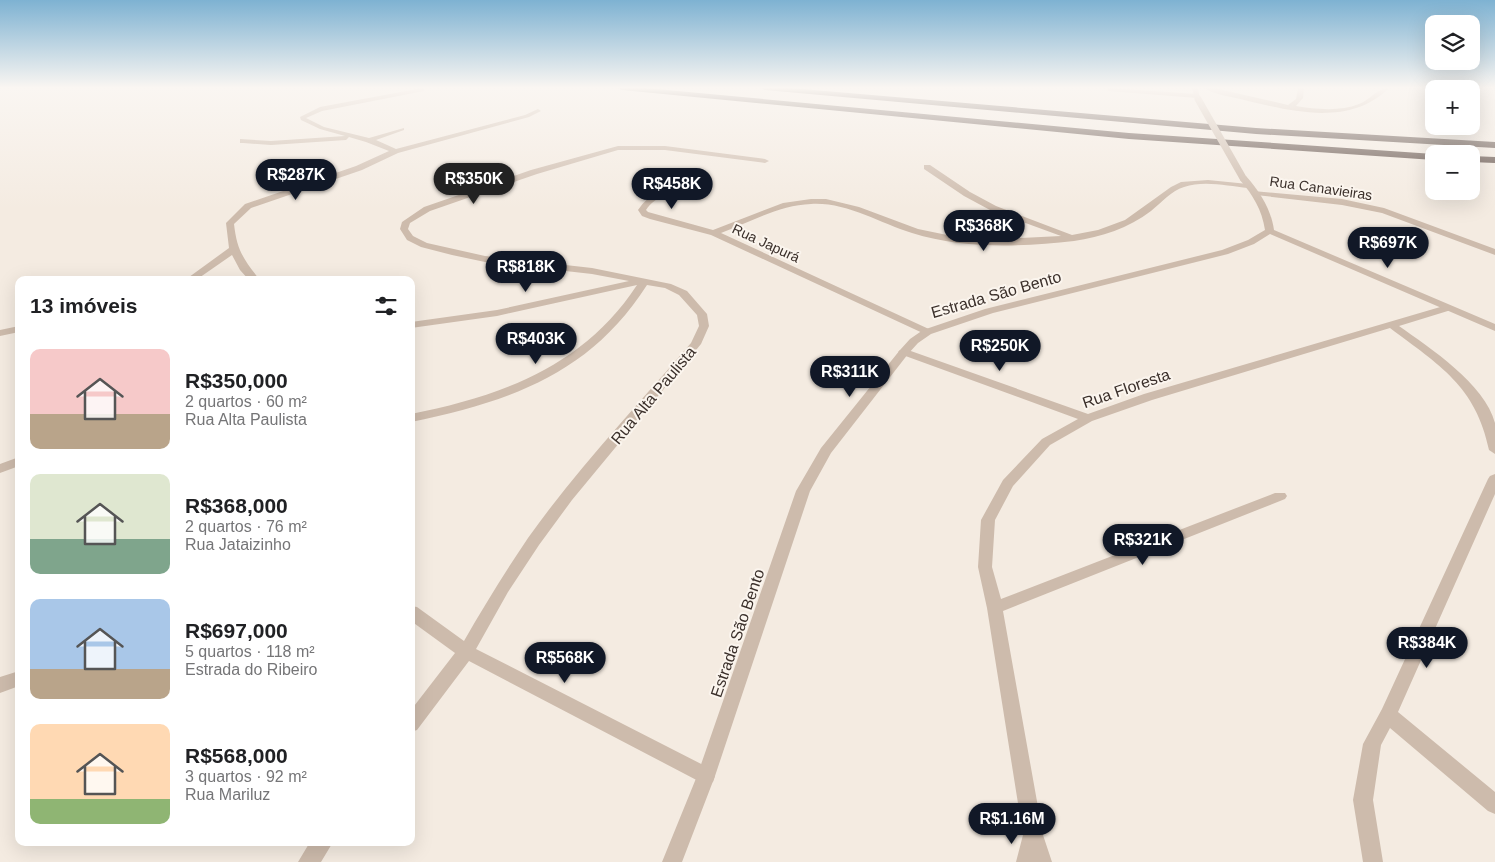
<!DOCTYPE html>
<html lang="pt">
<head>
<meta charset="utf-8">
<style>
  :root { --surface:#fff; --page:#f6f6f6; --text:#202124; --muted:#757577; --accent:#111827 }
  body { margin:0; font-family:Helvetica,sans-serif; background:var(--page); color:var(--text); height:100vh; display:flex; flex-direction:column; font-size:19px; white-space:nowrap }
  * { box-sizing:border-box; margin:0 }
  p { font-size:16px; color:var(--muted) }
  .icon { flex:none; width:28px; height:28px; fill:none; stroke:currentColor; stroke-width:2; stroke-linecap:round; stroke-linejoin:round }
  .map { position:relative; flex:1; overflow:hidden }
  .details { position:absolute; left:15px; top:276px; width:400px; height:570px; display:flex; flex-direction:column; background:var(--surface); border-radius:10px; box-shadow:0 5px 20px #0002 }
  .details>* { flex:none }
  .buttons { position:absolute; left:1425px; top:15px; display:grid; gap:10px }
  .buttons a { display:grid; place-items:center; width:55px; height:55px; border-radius:10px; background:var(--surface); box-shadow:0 5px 20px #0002; font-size:25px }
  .price { position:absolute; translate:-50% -42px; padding:0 11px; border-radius:18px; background:var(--accent); color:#fff; font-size:16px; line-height:32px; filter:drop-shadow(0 1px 2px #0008) }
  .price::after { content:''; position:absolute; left:50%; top:30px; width:15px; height:11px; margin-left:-8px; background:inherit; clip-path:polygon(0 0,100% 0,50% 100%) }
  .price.active { background:#222; color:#fff }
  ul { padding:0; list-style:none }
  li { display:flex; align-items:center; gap:15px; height:125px; padding:0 15px }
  li span { display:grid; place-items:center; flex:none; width:140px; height:100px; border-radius:10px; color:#555 }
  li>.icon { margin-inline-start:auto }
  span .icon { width:60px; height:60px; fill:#fffc; stroke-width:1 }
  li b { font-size:21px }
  h2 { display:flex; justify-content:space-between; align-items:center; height:60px; padding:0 15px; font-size:21px }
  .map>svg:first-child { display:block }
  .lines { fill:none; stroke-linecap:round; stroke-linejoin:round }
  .minor { fill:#cdbbac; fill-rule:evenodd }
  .tertiary { fill:#cdbbac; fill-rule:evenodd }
  .motorway { fill:#5c4a42; fill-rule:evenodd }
  .tertiary-bridge { stroke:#cdbbac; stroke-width:7 }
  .labels { text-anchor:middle; stroke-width:4; stroke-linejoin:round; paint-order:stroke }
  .far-street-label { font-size:14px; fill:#3b302b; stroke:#fbf5ee }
  .street-label { font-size:16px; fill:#3b302b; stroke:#fbf5ee }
</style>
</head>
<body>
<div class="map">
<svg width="1495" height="862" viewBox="0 0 1495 862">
  <rect width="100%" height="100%" fill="#f4ebe1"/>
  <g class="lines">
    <path class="minor" d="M422,88L425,90L424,91L322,111L306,118L324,127L369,138L404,128V130L376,140L396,149L525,115L538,109L541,111L529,117L398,153L362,170L251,208L234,224C237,251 244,260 260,280H249L240,270L232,255L196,280H185L229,248L226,223L245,204L356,166L389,151L366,142L349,137L346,140L271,145L243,143H240V139L271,141L345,136L320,129L301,120L300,117L320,107Z
      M1110,88L1197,94L1200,96L1197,98L1108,91L1107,90Z
      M1204,88H1214L1288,105L1296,99L1298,88H1304L1303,98L1296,106C1315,109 1339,112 1359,104C1370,100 1377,88 1389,88C1351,126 1294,112 1248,101C1234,97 1215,95 1204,88Z
      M618,146H665L765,159L769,161L765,163L665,150H618L537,174L430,211L410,223L408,229L413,236L427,243L485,256L592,268L671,284L687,291L707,314L709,326L701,344L572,500L539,545L508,592L476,649L713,770L715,776L713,782L706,785L469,661L417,730L411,732V710L455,653L411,621V606L417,607L464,641C484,606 505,572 528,538C577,469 636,407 691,343L699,326L697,315L679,295L665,288L647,285C590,374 511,401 411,422V414C502,396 584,366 637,285L497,316L411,328V322L497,310L629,281L592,274L485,262L452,255L421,247L407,240L400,229L402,222L424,207L531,170Z
      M924,165H930L970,192L996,206L1072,235L1098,230L1125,220L1171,187L1181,182L1208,180L1248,184L1252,186L1248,188C1228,186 1204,180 1184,187C1171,191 1161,203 1151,211C1129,228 1101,237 1074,241C1021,247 963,249 912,233C879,223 847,202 811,204C780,205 750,222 721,233L931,330L932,332L927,335L711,235L650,219L642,216L638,210C649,193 669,184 688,179H691V183C676,190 656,195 646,210L648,212L713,230L783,203L811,199H826L859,207L918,229L947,235L1001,239L1061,236L990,210L964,196L924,169Z
      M1253,191L1342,199L1384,208L1495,249V255L1382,213L1342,205L1256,195H1253Z
      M1447,305L1451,306L1452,308L1451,310L1399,326C1430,348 1485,384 1495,423C1495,433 1495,445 1495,454L1489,450C1476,386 1439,365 1390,328L1152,400L1092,421L1050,445L1013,486L995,520L992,567L1001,599L1275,493H1285L1287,496L1285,499L1003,611L1043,835L1052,862H1016L1023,835L987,608L978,567L981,520L1003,480L1042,439L1078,419L900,354L898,352L900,350H908L1088,414L1144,394Z
      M19,326V332L0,336V330Z
      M19,457V466L0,473V464Z
      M1495,474V494L1398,712L1495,792V814L1488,811L1390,728L1381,745L1373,800L1383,862H1363L1353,800L1363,744L1382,709L1488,479L1490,476Z
      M19,671V686L0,693V677Z
      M310,842H333L321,862H298Z"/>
    <path class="tertiary" d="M1192,88H1198L1200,100L1195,99Z
      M1240,176H1246C1260,192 1271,209 1274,230L1495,324V331L1270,234L1254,244L1228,254L993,313L931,334L918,343L908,354L831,453L810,491L715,776L682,862H662L697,776L796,491L821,448L900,350L910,339L923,330L985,309L1222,250L1248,240L1265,230C1262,210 1253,195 1240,180Z"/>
    <path class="motorway" d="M618,88H645L1129,133L1434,154V160L1129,139L622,90Z
      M761,88H790L1256,128L1495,142V148L1256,134L765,90Z
      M1471,156L1495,157V163L1471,162Z"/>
    <path class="tertiary-bridge" d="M1198,99L1243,178"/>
  </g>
  <linearGradient id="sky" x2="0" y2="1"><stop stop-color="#7eb2d2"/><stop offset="0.42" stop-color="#faf6f2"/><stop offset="1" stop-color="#faf6f2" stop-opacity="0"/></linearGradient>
  <rect width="1495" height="209" fill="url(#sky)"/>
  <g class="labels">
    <g class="far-street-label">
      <text transform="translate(1321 188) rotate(8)" y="5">Rua Canavieiras</text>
      <text transform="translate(766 243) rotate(25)" y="5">Rua Japurá</text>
    </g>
    <g class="street-label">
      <text transform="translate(996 294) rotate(-16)" y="6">Estrada São Bento</text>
      <text transform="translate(1126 388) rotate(-19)" y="6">Rua Floresta</text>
      <text transform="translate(653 395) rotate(-50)" y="6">Rua Alta Paulista</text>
      <text transform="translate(737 633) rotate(-71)" y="6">Estrada São Bento</text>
    </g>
  </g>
</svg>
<div class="buttons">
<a><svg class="icon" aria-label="layers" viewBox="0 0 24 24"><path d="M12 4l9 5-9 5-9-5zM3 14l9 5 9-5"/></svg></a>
<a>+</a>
<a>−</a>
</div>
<b class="price" style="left:296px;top:201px">R$287K</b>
<b class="price active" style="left:474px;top:205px">R$350K</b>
<b class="price" style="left:672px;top:210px">R$458K</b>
<b class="price" style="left:984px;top:252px">R$368K</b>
<b class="price" style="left:1388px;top:269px">R$697K</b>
<b class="price" style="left:526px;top:293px">R$818K</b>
<b class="price" style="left:536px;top:365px">R$403K</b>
<b class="price" style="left:1000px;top:372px">R$250K</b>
<b class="price" style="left:850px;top:398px">R$311K</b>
<b class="price" style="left:1143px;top:566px">R$321K</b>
<b class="price" style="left:1427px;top:669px">R$384K</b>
<b class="price" style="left:565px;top:684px">R$568K</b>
<b class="price" style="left:1012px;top:845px">R$1.16M</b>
<section class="details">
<h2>13 imóveis<svg class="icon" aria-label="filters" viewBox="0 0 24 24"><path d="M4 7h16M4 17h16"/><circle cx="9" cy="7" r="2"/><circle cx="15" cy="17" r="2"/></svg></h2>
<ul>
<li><span style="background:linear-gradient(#f6c9c9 65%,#b9a48a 0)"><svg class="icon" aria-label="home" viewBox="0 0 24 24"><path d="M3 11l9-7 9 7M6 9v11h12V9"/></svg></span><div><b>R$350,000</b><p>2 quartos · 60 m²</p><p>Rua Alta Paulista</p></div></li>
<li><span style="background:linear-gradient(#dfe7d0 65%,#7fa58c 0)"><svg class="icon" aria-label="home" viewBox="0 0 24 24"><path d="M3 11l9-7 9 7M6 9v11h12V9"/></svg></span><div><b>R$368,000</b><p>2 quartos · 76 m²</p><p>Rua Jataizinho</p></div></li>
<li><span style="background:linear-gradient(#a9c7e8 70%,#b9a48a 0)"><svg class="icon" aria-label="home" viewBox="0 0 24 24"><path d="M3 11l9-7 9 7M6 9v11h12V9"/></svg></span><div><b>R$697,000</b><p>5 quartos · 118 m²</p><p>Estrada do Ribeiro</p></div></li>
<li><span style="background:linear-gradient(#ffd9b3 75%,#8fb573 0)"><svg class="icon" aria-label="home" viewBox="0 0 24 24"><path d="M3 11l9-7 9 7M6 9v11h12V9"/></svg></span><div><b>R$568,000</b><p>3 quartos · 92 m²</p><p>Rua Mariluz</p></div></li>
</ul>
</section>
</div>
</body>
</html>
